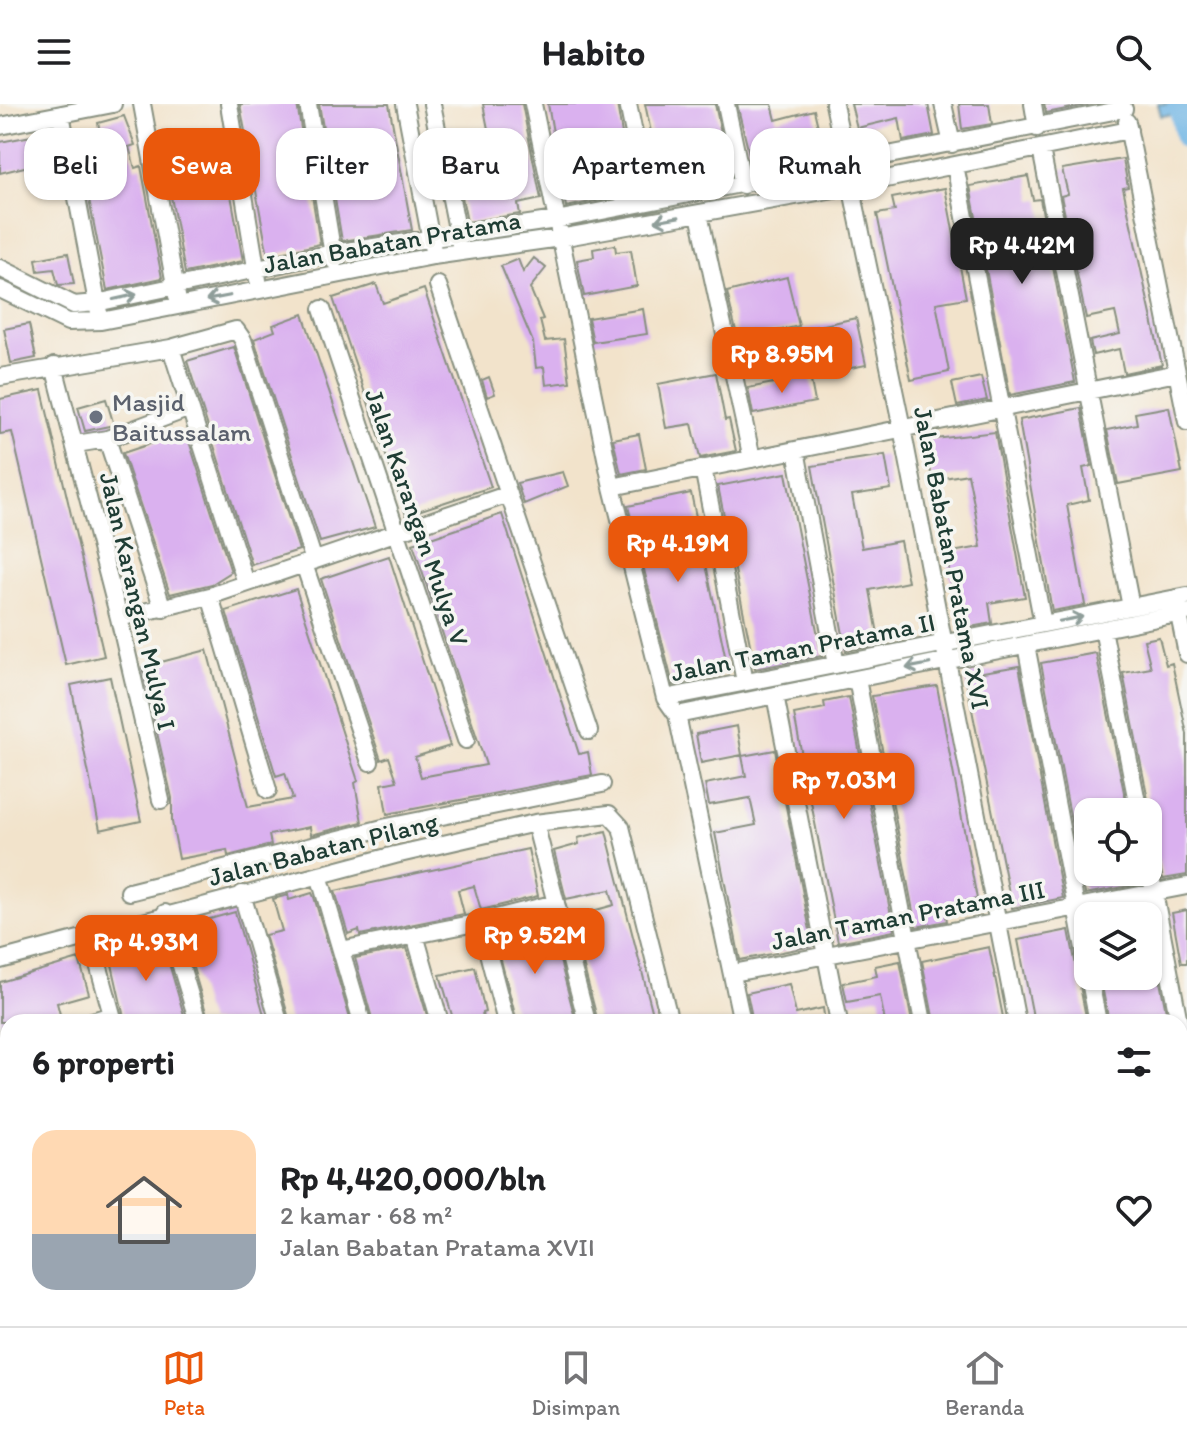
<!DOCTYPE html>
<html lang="id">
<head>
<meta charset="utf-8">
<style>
  :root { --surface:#fff; --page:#f2f2f2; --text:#202124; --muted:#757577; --line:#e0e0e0; --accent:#ea580c }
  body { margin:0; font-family:Itim,sans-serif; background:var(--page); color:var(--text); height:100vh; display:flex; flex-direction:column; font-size:30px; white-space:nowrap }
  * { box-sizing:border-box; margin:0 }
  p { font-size:26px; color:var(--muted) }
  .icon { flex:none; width:44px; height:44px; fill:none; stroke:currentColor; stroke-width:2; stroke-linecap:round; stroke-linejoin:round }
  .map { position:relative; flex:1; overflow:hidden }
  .details { position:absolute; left:0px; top:910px; width:1188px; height:312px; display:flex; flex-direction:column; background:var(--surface); border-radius:24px 24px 0 0; box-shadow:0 2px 6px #0004 }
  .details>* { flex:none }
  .top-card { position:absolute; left:24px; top:24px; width:1140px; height:72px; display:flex; gap:16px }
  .fabs { position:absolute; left:1074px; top:694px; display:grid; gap:16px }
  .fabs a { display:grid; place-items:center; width:88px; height:88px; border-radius:16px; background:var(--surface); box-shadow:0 2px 6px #0004; font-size:40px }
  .price { position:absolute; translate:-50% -68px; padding:0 18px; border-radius:16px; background:var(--accent); color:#fff; font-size:26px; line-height:52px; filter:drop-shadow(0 2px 4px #0008) }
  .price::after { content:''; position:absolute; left:50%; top:48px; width:24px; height:18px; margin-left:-12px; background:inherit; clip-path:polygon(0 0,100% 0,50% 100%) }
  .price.active { background:#222; color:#fff }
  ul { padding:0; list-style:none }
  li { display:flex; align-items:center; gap:24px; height:200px; padding:0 32px }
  li span { display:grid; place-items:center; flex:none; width:224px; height:160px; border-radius:24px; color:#555 }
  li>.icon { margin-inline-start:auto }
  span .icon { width:96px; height:96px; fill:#fffc; stroke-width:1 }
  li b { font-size:34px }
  h2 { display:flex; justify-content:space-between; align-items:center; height:96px; padding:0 32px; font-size:34px }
  .pill { padding:0 28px; border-radius:24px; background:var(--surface); box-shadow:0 2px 6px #0004; font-size:28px; line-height:72px }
  .pill.active { background:var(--accent); color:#fff }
  header { display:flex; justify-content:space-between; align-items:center; height:104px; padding:0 32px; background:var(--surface); font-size:36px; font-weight:700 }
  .tab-bar { display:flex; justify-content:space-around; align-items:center; height:112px; border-top:2px solid var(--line); background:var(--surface); font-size:22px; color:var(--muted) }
  .tab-bar a { display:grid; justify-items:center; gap:4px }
  .tab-bar .active { color:var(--accent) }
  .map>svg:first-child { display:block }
  .water { fill:#6db4e4; stroke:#46788c; stroke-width:2 }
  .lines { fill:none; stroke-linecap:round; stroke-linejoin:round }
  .river { stroke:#6db4e4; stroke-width:24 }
  .building { fill:#dab1ef }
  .minor-casing { stroke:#889080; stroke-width:20 }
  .minor { stroke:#fff; stroke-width:16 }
  .oneway { stroke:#8f9e9a }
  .worship-dot { fill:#6b7280; stroke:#f6f6f2; stroke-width:3 }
  .labels { text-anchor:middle; stroke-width:7; stroke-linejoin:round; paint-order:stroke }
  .street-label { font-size:26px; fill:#1f3d34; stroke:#f6f6f2 }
  .worship-label { font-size:26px; fill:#5b616d; stroke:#f6f6f2; text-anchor:start }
</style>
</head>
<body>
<header><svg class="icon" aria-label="menu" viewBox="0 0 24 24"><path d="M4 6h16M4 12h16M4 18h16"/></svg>Habito<svg class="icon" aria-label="search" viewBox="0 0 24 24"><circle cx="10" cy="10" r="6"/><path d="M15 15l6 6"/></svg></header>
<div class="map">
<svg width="1187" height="1222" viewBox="0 0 1187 1222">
  <rect width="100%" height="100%" fill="#f6f6f2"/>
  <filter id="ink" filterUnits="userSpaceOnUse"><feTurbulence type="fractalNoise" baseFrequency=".0125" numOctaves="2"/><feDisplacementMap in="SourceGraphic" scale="16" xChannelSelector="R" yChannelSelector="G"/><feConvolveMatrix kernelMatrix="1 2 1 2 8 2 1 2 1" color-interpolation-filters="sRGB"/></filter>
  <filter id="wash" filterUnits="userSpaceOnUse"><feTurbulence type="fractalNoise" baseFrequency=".006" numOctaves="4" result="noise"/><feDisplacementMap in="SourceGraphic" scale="32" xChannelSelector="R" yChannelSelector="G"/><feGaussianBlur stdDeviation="1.8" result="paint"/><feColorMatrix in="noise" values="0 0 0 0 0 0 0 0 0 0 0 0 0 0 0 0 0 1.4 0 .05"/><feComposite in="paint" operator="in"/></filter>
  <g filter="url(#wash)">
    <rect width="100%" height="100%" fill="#f2e3cb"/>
    <path class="water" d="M1158,0H1187V8L1161,12Z"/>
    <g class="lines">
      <path class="river" d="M1180,0L1187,33"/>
    </g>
    <g id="blocks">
      <path class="building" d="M240,0H297L320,140L268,152Z
        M319,0H389L412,126L342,137Z
        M483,0H522L541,95L518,100L520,110L467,118L451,38L489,30Z
        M548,0H617L631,83L625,91L566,103Z
        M645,0H715L730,71L663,84Z
        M737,0H772L776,16L814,6L819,27L781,36L787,60L753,66Z
        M851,0H928L934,31L903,37L899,14L857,24Z
        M959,0H989L992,20L962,25Z
        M1044,0H1092L1046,9Z
        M124,12L135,41L129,43L135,64L141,62L162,174L107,186L81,55L105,51L98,19Z
        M219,25L243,157L185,169L164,54L194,48L191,29Z
        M47,29L53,56L0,69V38Z
        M1123,55L1128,83L1123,84L1162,261L1124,269L1119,245L1093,251L1090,237L1120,230L1115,208L1086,214L1061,92L1068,90L1062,65Z
        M1028,72L1033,96L1040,95L1075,278L1010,291L970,82Z
        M945,84L966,194L936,199L949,268L911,276L877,110L895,107L892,94Z
        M615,141L616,148L631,146L637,182L584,192L577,156L594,153L593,145Z
        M68,149L74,180L58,181L54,165L38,167L36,155Z
        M534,154L546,164L530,184L543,215L540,216L545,237L564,235L570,278L546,281L544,263L536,264L533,238L501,162L518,155L523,168Z
        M787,173L799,222L738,236L727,188Z
        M376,180L383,199L424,185L491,383L406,411L333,194Z
        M643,205L647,230L593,238L588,214Z
        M303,210L375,423L320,438L254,235L275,227L273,221Z
        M856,214L866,261L810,272L801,226Z
        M29,220L36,254L11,259L4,225Z
        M234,243L299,446L252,461L187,257Z
        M716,269L725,316L729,315L736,347L700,354L692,320L666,324L658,280Z
        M810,272L815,298L753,310L748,284Z
        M489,273L495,290L487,293L482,276Z
        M981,273L987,296L957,302L952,279Z
        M42,286L104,552L66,561L12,328L0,330V295Z
        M106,295L114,321L85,327L78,303Z
        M1169,303L1182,368L1118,380L1107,326L1137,320L1135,309Z
        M1081,304L1092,362L1083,364L1089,396L1067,401L1085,501L1052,507L1019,316Z
        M186,328L231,468L212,480L170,490L123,349Z
        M995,328L1025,493L989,499L992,519L960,525L946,449L981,443L974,400L968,370L932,376L926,336Z
        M639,330L646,365L621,370L613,335Z
        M885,351L891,385L852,391L862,444L900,437L908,478L870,486L880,541L846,547L812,362Z
        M563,368L568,382L524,400L517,379Z
        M786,369L822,552L755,565L718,382Z
        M691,389L726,556L696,562L698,576L673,581L628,402Z
        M502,410L579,650L588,648L592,671L387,710L382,680L397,677L389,653L381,656L321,475L389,452L450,642L415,653L421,673L486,661L413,440Z
        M296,485L358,677L355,679L362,718L311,731L310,723L269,731L271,741L228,752L227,746L179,755L172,718V694L142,563L207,546L248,703L293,695L285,669L276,672L226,507Z
        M1159,533L1166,561L1172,559L1187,630V771L1163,775L1148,715L1150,706L1123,569L1151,564L1144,536Z
        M1096,549L1128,708H1088V768H1139L1141,780L1085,790L1041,559Z
        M1019,562L1063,794L1012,804L965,571Z
        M110,573L141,717L100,726L71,581Z
        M937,582L977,795L944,801L947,817L916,823L872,592Z
        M849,593L894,827L838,838L794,610L825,604L824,598Z
        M737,622L742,651L701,659L696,630Z
        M775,646L813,842L740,856L715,729L756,721L750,694L709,701L705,680L746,672L742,652Z
        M606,727L614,759L655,918H598L571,813L614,801L610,786L566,795L554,747L579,740L578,734Z
        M528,745L538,792L481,806L474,782L458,786L464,810L360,831L359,826L348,830L335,787Z
        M312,789L314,793L351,918H290L265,831L282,827L273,795L288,791L289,796Z
        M1187,806V859H1181L1172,809Z
        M235,808L246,846L266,918H209L181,823Z
        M550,818L576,918H517L495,833Z
        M1069,826L1087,918H1034L1018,836Z
        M161,832L186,918H125L109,847Z
        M1153,842L1168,918H1109L1100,872H1148V843Z
        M989,843L1004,918H934L922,857Z
        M407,844L429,918H373L355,854Z
        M79,855L89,890L57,899L62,918H0V878Z
        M900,857L912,918H885L880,892L847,898L843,879L877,872L875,862Z
        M475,863L485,908L482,909L484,918H454L440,871Z
        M789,880L796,910L823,904L825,918H753L747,889Z"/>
    </g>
  </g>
  <g filter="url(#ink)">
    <use href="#blocks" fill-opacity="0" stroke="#889080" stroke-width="2"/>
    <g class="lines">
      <g class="minor-casing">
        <path id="minor" d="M142,0L177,192
          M229,0L258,176
          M308,0L334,157
          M405,0L433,147
          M432,0L460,140
          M533,0L612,383L665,594L677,611L742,918
          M628,0L648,98
          M726,0L743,81
          M834,0L902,324L1017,918
          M943,0L952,40
          M1033,0L1037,24
          M61,10L99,209
          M1127,18L1187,318
          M0,22L113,0
          M1041,45L1131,503
          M955,61L1043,520
          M699,110L752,355
          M0,164L74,201L96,199L333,149L556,116L1124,5
          M438,181L589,627
          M0,185L68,218L101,217L433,152L560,134L851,82L1129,26
          M322,205L466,636
          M171,244L246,479
          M54,262L119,514L161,696
          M0,273L171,244L236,226L243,236L314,457
          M107,335L163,505
          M76,340L107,335L190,304
          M796,346L836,561
          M703,364L745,578
          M612,383L1177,269
          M304,460L370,658
          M210,492L268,686
          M1177,501L1187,550
          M119,514L210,492L509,390
          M1103,525L1139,708
          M1026,541L1088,865
          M857,575L923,918
          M775,591L839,918
          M665,594L1187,492
          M677,611L1187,508
          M535,719L587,918
          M1148,757L1179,918
          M319,771L362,918
          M129,788L387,723L602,680
          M242,790L279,918
          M165,809L198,918
          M480,818L506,918
          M90,831L114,918
          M415,831L440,918
          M341,846L480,818L556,799
          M0,856L395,751L535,719L609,710L621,723L670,918
          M733,869L1187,782
          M1089,872L1098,918
          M89,918L112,911
          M1180,921L1187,957
          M0,944L8,942
          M0,1021L8,1019
          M1180,1035L1187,1034
          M1180,1056L1187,1055
          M0,1102L8,1100
          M0,1196L8,1194
          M205,1214L207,1222
          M279,1214L281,1222
          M363,1214L365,1222
          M799,1214L801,1222
          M897,1214L899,1222
          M986,1214L988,1222
          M1075,1214L1077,1222
          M1160,1214L1162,1222"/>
      </g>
      <use href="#minor" class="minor"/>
    </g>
    <defs><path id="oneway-shaft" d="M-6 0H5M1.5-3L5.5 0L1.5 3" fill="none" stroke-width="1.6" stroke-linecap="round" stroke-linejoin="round" transform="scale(2)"/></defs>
    <g class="oneway">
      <use href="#oneway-shaft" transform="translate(667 115) rotate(170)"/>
      <use href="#oneway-shaft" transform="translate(125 193) rotate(-12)"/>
      <use href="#oneway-shaft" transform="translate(218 194) rotate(169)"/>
      <use href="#oneway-shaft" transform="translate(1071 515) rotate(-11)"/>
      <use href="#oneway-shaft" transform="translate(918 562) rotate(169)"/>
    </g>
  </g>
  <circle class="worship-dot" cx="96" cy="313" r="8"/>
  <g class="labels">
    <g class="street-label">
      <text transform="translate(392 138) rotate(-10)" y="9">Jalan Babatan Pratama</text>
      <text transform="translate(417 413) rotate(71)" y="9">Jalan Karangan Mulya V</text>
      <text transform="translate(952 454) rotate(79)" y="9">Jalan Babatan Pratama XVI</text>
      <text transform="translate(138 497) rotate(77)" y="9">Jalan Karangan Mulya I</text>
      <text transform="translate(803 543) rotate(-11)" y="9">Jalan Taman Pratama II</text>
      <text transform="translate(323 745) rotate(-14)" y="9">Jalan Babatan Pilang</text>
      <text transform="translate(908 811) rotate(-11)" y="9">Jalan Taman Pratama III</text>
    </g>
    <g class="worship-label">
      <text x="112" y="307">Masjid<tspan x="112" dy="30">Baitussalam</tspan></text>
    </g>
  </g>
</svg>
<div class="fabs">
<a><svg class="icon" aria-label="locate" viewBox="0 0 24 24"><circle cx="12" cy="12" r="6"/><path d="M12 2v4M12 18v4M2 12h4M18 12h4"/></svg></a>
<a><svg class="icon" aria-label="layers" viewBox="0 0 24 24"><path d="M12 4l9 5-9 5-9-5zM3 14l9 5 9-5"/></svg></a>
</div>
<b class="price active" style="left:1022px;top:182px">Rp 4.42M</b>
<b class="price" style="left:782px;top:291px">Rp 8.95M</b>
<b class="price" style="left:678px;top:480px">Rp 4.19M</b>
<b class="price" style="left:844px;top:717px">Rp 7.03M</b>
<b class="price" style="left:535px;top:872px">Rp 9.52M</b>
<b class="price" style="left:146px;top:879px">Rp 4.93M</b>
<div class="top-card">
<a class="pill">Beli</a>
<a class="pill active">Sewa</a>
<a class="pill">Filter</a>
<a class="pill">Baru</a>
<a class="pill">Apartemen</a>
<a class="pill">Rumah</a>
</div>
<section class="details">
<h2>6 properti<svg class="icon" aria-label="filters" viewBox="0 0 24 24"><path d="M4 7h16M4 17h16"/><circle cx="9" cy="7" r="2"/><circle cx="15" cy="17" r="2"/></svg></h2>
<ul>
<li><span style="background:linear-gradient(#ffd9b3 65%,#9aa5b1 0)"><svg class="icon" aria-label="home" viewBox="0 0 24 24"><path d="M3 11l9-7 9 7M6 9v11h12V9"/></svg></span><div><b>Rp 4,420,000/bln</b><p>2 kamar · 68 m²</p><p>Jalan Babatan Pratama XVII</p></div><svg class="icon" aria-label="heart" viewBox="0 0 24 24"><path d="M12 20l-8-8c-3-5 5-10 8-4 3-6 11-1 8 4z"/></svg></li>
</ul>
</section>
</div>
<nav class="tab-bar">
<a class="active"><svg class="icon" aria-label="map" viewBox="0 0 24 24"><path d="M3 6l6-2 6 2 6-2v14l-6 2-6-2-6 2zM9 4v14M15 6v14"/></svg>Peta</a>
<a><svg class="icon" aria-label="saved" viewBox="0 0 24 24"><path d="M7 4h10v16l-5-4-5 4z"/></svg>Disimpan</a>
<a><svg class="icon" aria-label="home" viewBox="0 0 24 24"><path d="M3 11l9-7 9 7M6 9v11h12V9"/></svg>Beranda</a>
</nav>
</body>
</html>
